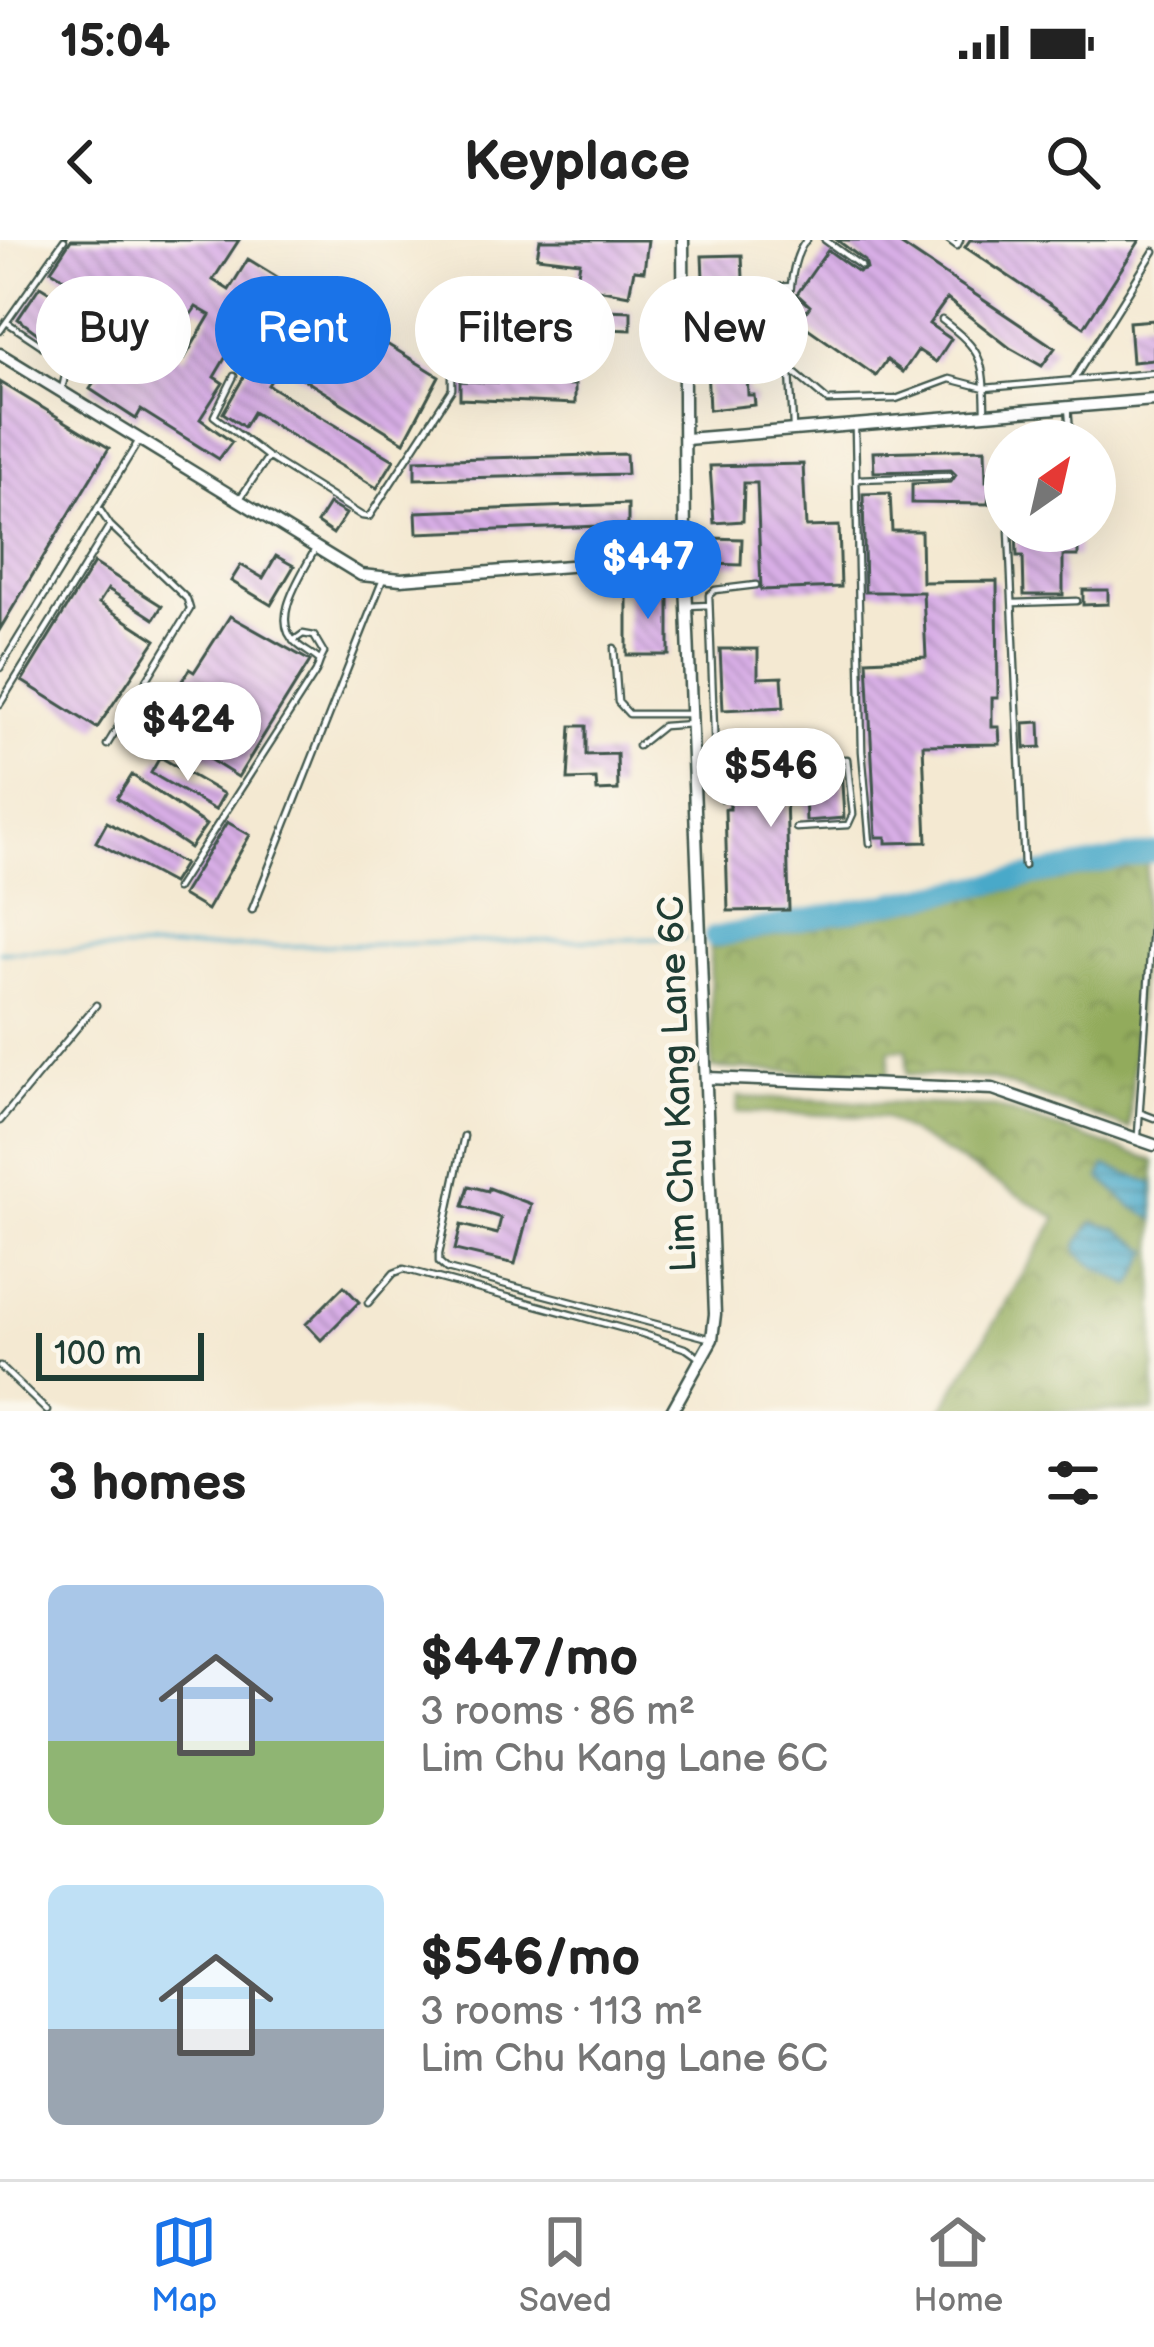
<!DOCTYPE html>
<html lang="en">
<head>
<meta charset="utf-8">
<style>
  :root { --surface:#fff; --page:#f6f6f6; --text:#222; --muted:#767676; --line:#e0e0e0; --accent:#1a73e8 }
  body { margin:0; font-family:"Balsamiq Sans",sans-serif; background:var(--page); color:var(--text); height:100vh; display:flex; flex-direction:column; font-size:45px; white-space:nowrap }
  * { box-sizing:border-box; margin:0 }
  p { font-size:39px; color:var(--muted) }
  .icon { flex:none; width:66px; height:66px; fill:none; stroke:currentColor; stroke-width:2; stroke-linecap:round; stroke-linejoin:round }
  .map { position:relative; height:1171px; overflow:hidden }
  .sheet { display:flex; flex-direction:column; background:var(--surface); flex:1 }
  .sheet>* { flex:none }
  .top-card { position:absolute; left:36px; top:36px; width:1083px; height:108px; display:flex; gap:24px }
  .needle { width:78px; rotate:34deg }
  .tools { position:absolute; left:984px; top:180px; display:grid; gap:24px }
  .tools a { display:grid; place-items:center; width:132px; height:132px; border-radius:50%; background:var(--surface); box-shadow:0 12px 48px #0002; font-size:60px }
  .scale { position:absolute; left:36px; bottom:30px; width:168px; box-sizing:border-box; padding-left:12px; border:6px solid #1f3d34; border-top:0; font-size:33px; line-height:42px; white-space:nowrap; color:#1f3d34; -webkit-text-stroke:9px #fbf7ec; paint-order:stroke }
  .price { position:absolute; translate:-50% -102px; padding:0 27px; border-radius:42px; background:#fff; color:#222; font-size:39px; line-height:78px; filter:drop-shadow(0 3px 6px #0008) }
  .price::after { content:''; position:absolute; left:50%; top:72px; width:36px; height:27px; margin-left:-18px; background:inherit; clip-path:polygon(0 0,100% 0,50% 100%) }
  .price.on { background:var(--accent); color:#fff }
  ul { padding:0; list-style:none }
  li { display:flex; align-items:center; gap:36px; height:300px; padding:0 48px }
  li span { display:grid; place-items:center; flex:none; width:336px; height:240px; border-radius:18px; color:#555 }
  li>.icon { margin-inline-start:auto }
  span .icon { width:144px; height:144px; fill:#fffc; stroke-width:1 }
  li b { font-size:51px }
  h2 { display:flex; justify-content:space-between; align-items:center; height:144px; padding:0 48px; font-size:51px }
  .pill { padding:0 42px; border-radius:54px; background:var(--surface); box-shadow:0 12px 48px #0002; font-size:42px; line-height:108px }
  .pill.on { background:var(--accent); color:#fff }
  .status { display:flex; justify-content:space-between; align-items:center; height:84px; padding:0 60px; background:var(--surface); direction:ltr }
  .status svg { height:33px; fill:currentColor }
  header { display:flex; justify-content:space-between; align-items:center; height:156px; padding:0 48px; background:var(--surface); font-size:54px; font-weight:700 }
  .tab-bar { display:flex; justify-content:space-around; align-items:center; height:168px; border-top:3px solid var(--line); background:var(--surface); font-size:33px; color:var(--muted) }
  .tab-bar a { display:grid; justify-items:center; gap:6px }
  .tab-bar .on { color:var(--accent) }
  .map>svg:first-child { display:block }
  .forest { fill:url(#forest-crowns); stroke:#587448; stroke-width:3 }
  .water { fill:url(#water-rules); stroke:#34737e; stroke-width:3 }
  .lines { fill:none; stroke-linecap:round; stroke-linejoin:round }
  .stream { stroke:#4aa9c9; stroke-width:3 }
  .river { stroke:#4aa9c9; stroke-width:21 }
  .building { fill:url(#building-back-hatch); fill-rule:evenodd }
  .lane-casing { stroke:#3f574c; stroke-width:9 }
  .street-casing { stroke:#3f574c; stroke-width:15 }
  .lane { stroke:#fff; stroke-width:4.5 }
  .street { stroke:#fff; stroke-width:10 }
  .labels { text-anchor:middle; stroke-width:9; stroke-linejoin:round; paint-order:stroke }
  .street-label { font-size:36px; fill:#1f3d34; stroke:#fbf7ec }
</style>
</head>
<body>
<div class="status"><b>15:04</b><svg viewBox="0 0 49 12"><path d="M0 12V9h3v3zM5 12V6h3v6zM10 12V3h3v9zM15 12V0h3v12zM26 1h20v11H26zM47 4h2v5h-2z"/></svg></div>
<header><svg class="icon" aria-label="back" viewBox="0 0 24 24"><path d="M15 5l-7 7 7 7"/></svg>Keyplace<svg class="icon" aria-label="search" viewBox="0 0 24 24"><circle cx="10" cy="10" r="6"/><path d="M15 15l6 6"/></svg></header>
<div class="map">
<svg width="1154" height="1171" viewBox="0 0 1154 1171">
  <defs>
    <pattern id="forest-crowns" width="20" height="18" patternUnits="userSpaceOnUse" patternTransform="scale(3)"><rect width="20" height="18" fill="#92ab5c"/><path d="M2 6a3 3 0 1 1 6 0M12 15a3 3 0 1 1 6 0" fill="none" stroke="#778c4d"/></pattern>
    <pattern id="water-rules" width="6" height="5" patternUnits="userSpaceOnUse" patternTransform="scale(3)"><rect width="6" height="5" fill="#4aa9c9"/><path d="M0 2.5h6" fill="none" stroke="#3d8ba4"/></pattern>
    <pattern id="building-back-hatch" width="6" height="6" patternUnits="userSpaceOnUse" patternTransform="scale(3)"><rect width="6" height="6" fill="#d8aee6"/><path d="M-1 5l2 2M0 0l6 6M5-1l2 2" fill="none" stroke="#af8fbb"/></pattern>
  </defs>
  <rect width="100%" height="100%" fill="#fbf7ec"/>
  <filter id="ink" filterUnits="userSpaceOnUse"><feTurbulence type="fractalNoise" baseFrequency=".00833" numOctaves="2"/><feDisplacementMap in="SourceGraphic" scale="24" xChannelSelector="R" yChannelSelector="G"/><feConvolveMatrix kernelMatrix="1 2 1 2 8 2 1 2 1" color-interpolation-filters="sRGB"/></filter>
  <filter id="wash" filterUnits="userSpaceOnUse"><feTurbulence type="fractalNoise" baseFrequency=".004" numOctaves="4" result="noise"/><feDisplacementMap in="SourceGraphic" scale="48" xChannelSelector="R" yChannelSelector="G"/><feGaussianBlur stdDeviation="2.7" result="paint"/><feColorMatrix in="noise" values="0 0 0 0 0 0 0 0 0 0 0 0 0 0 0 0 0 1.4 0 .05"/><feComposite in="paint" operator="in"/></filter>
  <g filter="url(#wash)">
    <rect width="100%" height="100%" fill="#f4e9d2"/>
    <path class="forest" d="M1147,623L1129,889L992,839L907,834V809L890,810L888,836L712,828L710,708Z
      M738,857L996,867L1154,921V1171H941L1057,978L884,877L737,872Z"/>
    <path class="water" d="M1105,926L1153,943L1154,979L1131,966L1100,938Z
      M1093,982L1117,989L1150,1011L1132,1046L1097,1028L1077,1013L1076,1005Z"/>
    <g class="lines">
      <path class="stream" d="M0,712L686,698"/>
      <path class="river" d="M714,697L1154,612"/>
    </g>
    <g id="blocks">
      <path class="building" d="M71,0H239L213,40L229,50L248,19L439,136L404,202L281,125L268,145L394,220L377,248L253,172L244,187L223,173L258,112L237,98L214,137L223,143L200,179L232,202L219,219L141,170L136,179L90,149L103,129L69,108L65,114L18,79L40,46L116,93L127,76L51,30ZM196,67L210,75L184,119L168,108Z
        M540,0H648L644,31L634,30L629,55L576,45L580,22L537,17Z
        M837,0H894L1055,108L1042,126L1010,108L947,59L929,84L951,99L936,122L918,110L903,132L887,120L876,136L799,82L810,66L797,54L828,10L858,32L867,29L865,21Z
        M970,0H1140L1084,87L965,7Z
        M742,15L748,155H754L755,165L709,170L702,16Z
        M575,69L631,71V90L575,88Z
        M1154,80V120L1132,122L1129,82Z
        M460,141L575,145V164L460,159Z
        M0,142L109,208L0,389Z
        M985,209L986,241H990L988,264L912,263V244L951,242L956,235L951,230L874,232L873,212Z
        M626,214L627,234L415,239V220Z
        M803,224L806,287L839,286L841,347L761,350L757,243H744L743,281L714,283L710,226Z
        M890,253L892,291H921L922,342L997,341L998,458H992V487H999L1000,504L923,505L927,602L886,603V597H876L867,420L926,417L923,352H865L863,254Z
        M329,264L346,274L333,294L317,283Z
        M628,264V285L417,293L416,272Z
        M1016,291H1078V316H1063V355H1024L1023,316H1017Z
        M711,298L742,299L741,325L711,324Z
        M276,316L294,326L271,365L231,341L241,325L263,338Z
        M94,323L162,366L154,379L108,349L99,363L156,400L97,488L22,441Z
        M627,349H669V415H627Z
        M1083,350H1108V364L1083,365Z
        M230,376L310,421L238,537L164,491L182,461L173,456L189,429L194,432Z
        M720,409H758V438L782,437L784,467L723,470Z
        M1040,482L1041,507L1025,508L1024,483Z
        M571,486H586V515L617,514L618,550L597,551L596,539L568,540Z
        M160,517L224,554L215,570L151,533Z
        M841,526L844,578L806,581L805,552L786,553L789,670L728,671L725,569H730L728,531Z
        M132,535L206,585L190,608L117,558Z
        M107,582L184,624L172,643L96,602Z
        M227,582L250,595L207,670L182,655Z
        M469,946L488,951L489,948L531,964L515,1024L455,1010L461,985L497,994L501,978L463,966Z
        M344,1046L359,1062L321,1100L306,1084Z"/>
    </g>
  </g>
  <g filter="url(#ink)">
    <use href="#blocks" fill-opacity="0" stroke="#3f574c" stroke-width="3"/>
    <g class="lines">
      <g class="lane-casing">
        <path id="lane" d="M825,0L861,26
          M949,0L957,6L960,0
          M790,46L761,48C749,60 753,77 755,92L765,101L791,107
          M942,80C983,111 984,120 985,171
          M8,83L41,105L67,127L62,149
          M0,91L64,0
          M755,125L791,123
          M791,130L828,161L896,159L950,139L985,148L1154,133
          M234,136L214,176L268,217L362,276L369,277L452,149V136
          M1074,139L1154,11
          M793,188C792,147 778,27 807,0
          M855,189L862,511L870,603
          M1066,201L1070,193L1068,166
          M857,239L949,236
          M241,257L268,217
          M98,267L110,285L187,359L190,369L107,505
          M1009,291L1024,626
          M1013,363L1077,361
          M688,366L709,365
          M293,401L303,394L314,396L324,413L320,421
          M614,408L618,462L629,474H692
          M0,428L138,202
          M0,464L110,285
          M638,506L663,486L692,484
          M721,525L847,519L853,574L848,585L796,588
          M722,558L721,525L715,517L709,355L715,350L756,345
          M176,649L316,432L320,421C313,414 303,410 296,403C269,380 302,335 314,311
          M252,670L383,339
          M1141,873L1154,878
          M0,881L96,765
          M1138,895L1154,656
          M464,896L439,1014V1022L447,1029L712,1099
          M368,1063L394,1033L404,1029L643,1094L687,1109L698,1117
          M0,1126L47,1171"/>
      </g>
      <g class="street-casing">
        <path id="street" d="M0,114L361,335L401,339L685,317
          M686,199L1154,160
          M708,838L993,849L1154,905
          M672,1171L712,1099L715,1074L685,317L683,0"/>
      </g>
      <use href="#lane" class="lane"/>
      <use href="#street" class="street"/>
    </g>
  </g>
  <g class="labels">
    <g class="street-label">
      <text transform="translate(676 844) rotate(-92)" y="13">Lim Chu Kang Lane 6C</text>
    </g>
  </g>
</svg>
<div class="tools">
<a><svg class="needle" viewBox="-14 -14 28 28"><path d="M0-13l5 13h-10z" fill="#e53935"/><path d="M0 13l5-13h-10z" fill="#767676"/></svg></a>
</div>
<div class="scale">100 m</div>
<b class="price on" style="left:648px;top:382px">$447</b>
<b class="price" style="left:188px;top:544px">$424</b>
<b class="price" style="left:771px;top:590px">$546</b>
<div class="top-card">
<a class="pill">Buy</a>
<a class="pill on">Rent</a>
<a class="pill">Filters</a>
<a class="pill">New</a>
</div>
</div>
<section class="sheet">
<h2>3 homes<svg class="icon" aria-label="filters" viewBox="0 0 24 24"><path d="M4 7h16M4 17h16"/><circle cx="9" cy="7" r="2"/><circle cx="15" cy="17" r="2"/></svg></h2>
<ul>
<li><span style="background:linear-gradient(#a9c7e8 65%,#8fb573 0)"><svg class="icon" aria-label="home" viewBox="0 0 24 24"><path d="M3 11l9-7 9 7M6 9v11h12V9"/></svg></span><div><b>$447/mo</b><p>3 rooms · 86 m²</p><p>Lim Chu Kang Lane 6C</p></div></li>
<li><span style="background:linear-gradient(#bfe0f5 60%,#9aa5b1 0)"><svg class="icon" aria-label="home" viewBox="0 0 24 24"><path d="M3 11l9-7 9 7M6 9v11h12V9"/></svg></span><div><b>$546/mo</b><p>3 rooms · 113 m²</p><p>Lim Chu Kang Lane 6C</p></div></li>
</ul>
</section>
<nav class="tab-bar">
<a class="on"><svg class="icon" aria-label="map" viewBox="0 0 24 24"><path d="M3 6l6-2 6 2 6-2v14l-6 2-6-2-6 2zM9 4v14M15 6v14"/></svg>Map</a>
<a><svg class="icon" aria-label="saved" viewBox="0 0 24 24"><path d="M7 4h10v16l-5-4-5 4z"/></svg>Saved</a>
<a><svg class="icon" aria-label="home" viewBox="0 0 24 24"><path d="M3 11l9-7 9 7M6 9v11h12V9"/></svg>Home</a>
</nav>
</body>
</html>
